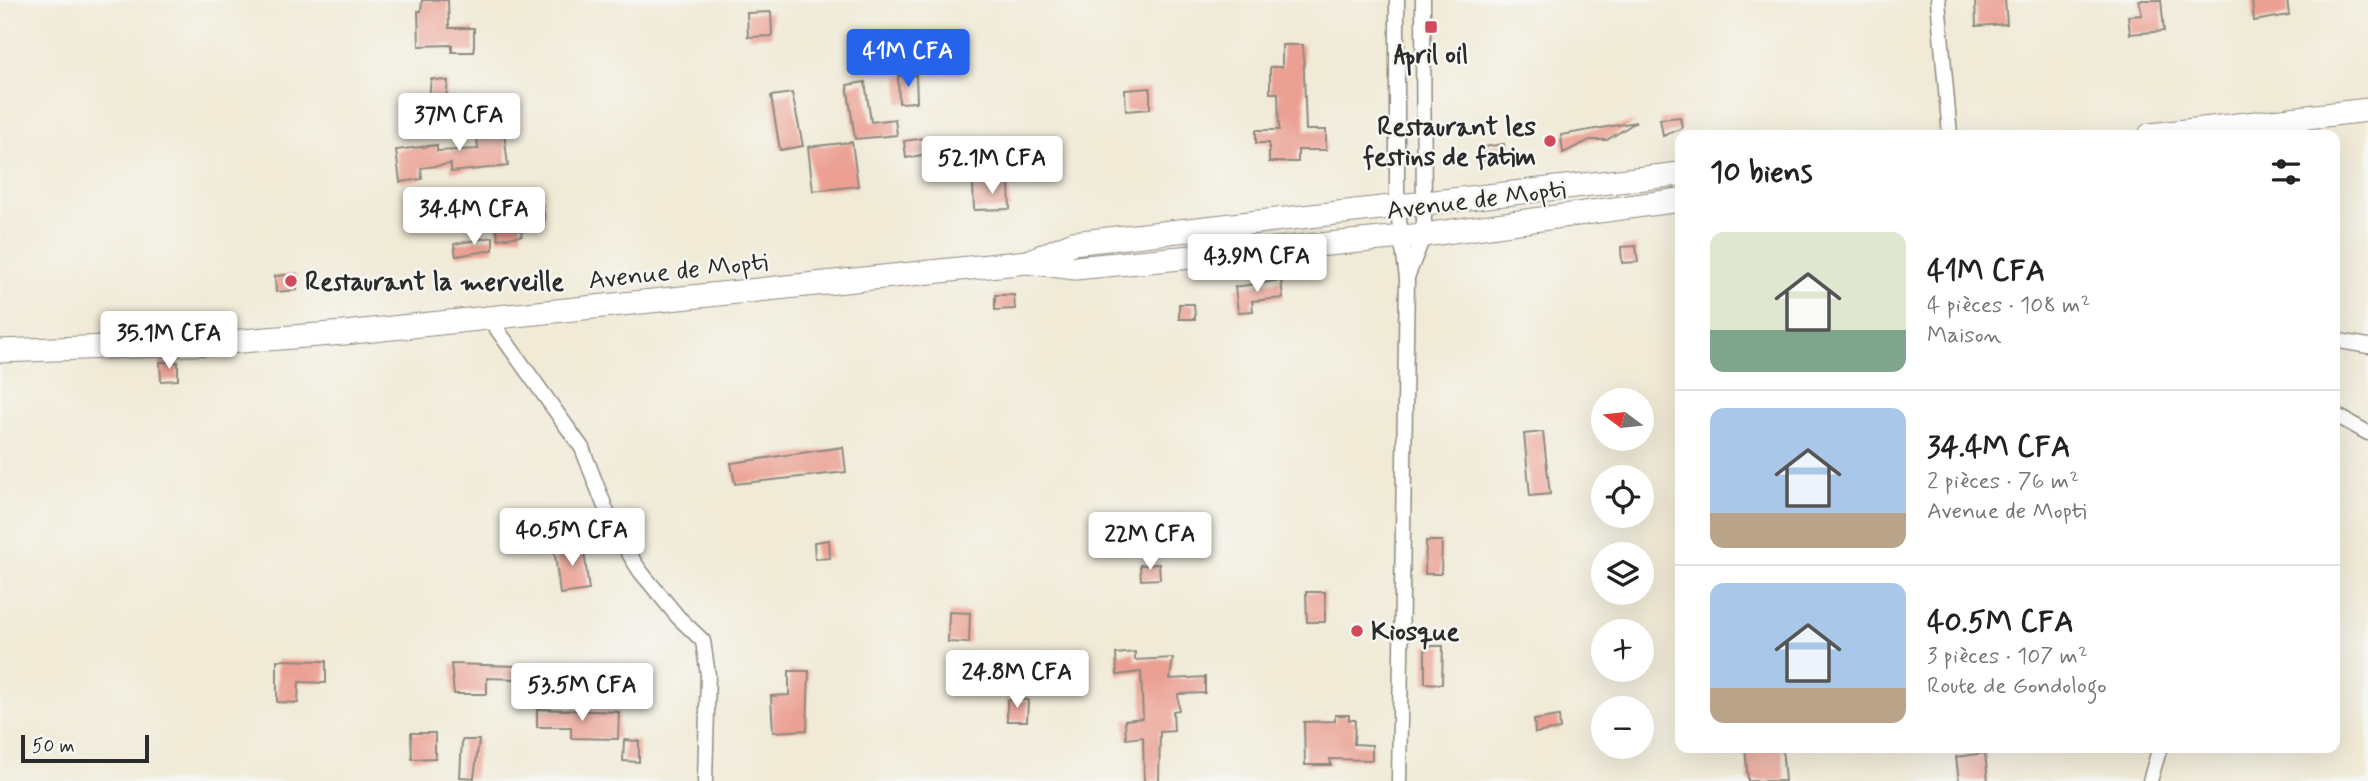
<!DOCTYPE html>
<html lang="fr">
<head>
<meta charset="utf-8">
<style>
  :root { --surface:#fff; --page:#f6f6f6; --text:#222; --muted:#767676; --line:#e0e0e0; --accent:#2563eb }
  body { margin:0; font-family:Mynerve,sans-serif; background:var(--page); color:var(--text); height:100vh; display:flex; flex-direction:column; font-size:26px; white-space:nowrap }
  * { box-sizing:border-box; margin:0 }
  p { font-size:23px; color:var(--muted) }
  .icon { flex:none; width:38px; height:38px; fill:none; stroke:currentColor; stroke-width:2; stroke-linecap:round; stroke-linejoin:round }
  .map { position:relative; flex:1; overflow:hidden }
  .sheet { position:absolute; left:1675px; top:130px; width:665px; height:623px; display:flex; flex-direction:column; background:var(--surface); border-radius:14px; box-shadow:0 7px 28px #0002 }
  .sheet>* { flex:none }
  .needle { width:46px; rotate:285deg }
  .tools { position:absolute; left:1591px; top:388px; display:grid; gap:14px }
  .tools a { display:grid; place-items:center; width:63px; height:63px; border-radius:50%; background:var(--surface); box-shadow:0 7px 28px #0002; font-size:35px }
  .scale { position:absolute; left:21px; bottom:18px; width:128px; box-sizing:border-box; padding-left:7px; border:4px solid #2b2b2b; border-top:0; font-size:19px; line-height:24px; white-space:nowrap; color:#2b2b2b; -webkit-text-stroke:5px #f6f6f2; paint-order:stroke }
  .price { position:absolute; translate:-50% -60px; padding:0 16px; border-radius:7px; background:#fff; color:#222; font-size:23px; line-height:46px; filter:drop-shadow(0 2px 4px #0008) }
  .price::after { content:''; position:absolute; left:50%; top:42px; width:21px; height:16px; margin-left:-10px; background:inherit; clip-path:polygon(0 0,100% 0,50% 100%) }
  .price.selected { background:var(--accent); color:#fff }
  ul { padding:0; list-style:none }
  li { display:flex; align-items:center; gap:21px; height:175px; padding:0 35px }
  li+li { border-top:2px solid var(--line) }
  li span { display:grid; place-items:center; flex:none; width:196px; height:140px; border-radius:14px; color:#555 }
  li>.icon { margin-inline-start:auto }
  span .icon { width:84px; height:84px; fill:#fffc; stroke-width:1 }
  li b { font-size:30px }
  h2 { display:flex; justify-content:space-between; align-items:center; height:84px; padding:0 35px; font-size:30px }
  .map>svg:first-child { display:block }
  .building { fill:#eba093 }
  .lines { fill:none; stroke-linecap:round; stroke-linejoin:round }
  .minor-casing { stroke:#8e8a80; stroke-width:17 }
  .primary-casing { stroke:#8e8a80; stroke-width:25 }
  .minor { stroke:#fff; stroke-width:14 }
  .primary { stroke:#fff; stroke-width:23 }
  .poi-dot { fill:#d1495b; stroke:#f6f6f2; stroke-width:2.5 }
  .labels { text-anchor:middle; stroke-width:5; stroke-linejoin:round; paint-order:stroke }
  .poi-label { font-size:26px; font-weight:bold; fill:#2b2b2b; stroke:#f6f6f2; text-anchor:start }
  .street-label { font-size:26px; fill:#2b2b2b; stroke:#f6f6f2 }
</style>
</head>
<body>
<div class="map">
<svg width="2368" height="781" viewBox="0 0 2368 781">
  <rect width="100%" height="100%" fill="#f6f6f2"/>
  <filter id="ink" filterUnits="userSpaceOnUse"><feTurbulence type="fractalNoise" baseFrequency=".0143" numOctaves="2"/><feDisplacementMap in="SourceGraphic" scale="14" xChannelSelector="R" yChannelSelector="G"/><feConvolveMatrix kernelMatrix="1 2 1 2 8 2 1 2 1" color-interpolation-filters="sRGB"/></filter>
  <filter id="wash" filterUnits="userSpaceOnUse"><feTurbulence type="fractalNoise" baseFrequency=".00686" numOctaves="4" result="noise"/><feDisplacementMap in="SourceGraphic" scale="28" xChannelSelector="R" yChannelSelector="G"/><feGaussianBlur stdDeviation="1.57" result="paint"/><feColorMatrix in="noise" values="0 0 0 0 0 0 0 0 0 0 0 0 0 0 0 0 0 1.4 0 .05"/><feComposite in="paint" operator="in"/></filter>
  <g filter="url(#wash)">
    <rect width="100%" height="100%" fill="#f0ead6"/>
    <g id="blocks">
      <path class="building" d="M422,0H448L449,28H474V52H452V45L419,46L418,11H421Z
        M1975,0H2005L2007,24L1976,26Z
        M2139,0H2161L2164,31L2130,34L2128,16L2142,15Z
        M2252,0H2287L2289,15L2254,21Z
        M771,12L772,36L748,37L747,13Z
        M1282,45H1303L1306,130H1326V150H1298V162H1269V143H1256V130H1279L1278,93H1270V67H1282Z
        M916,75L917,102L899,103L898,76Z
        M431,79L448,81L446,99L429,97Z
        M865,82L871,122L895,119L897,135L855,139L847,85Z
        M1150,88V109L1126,111L1125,90Z
        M792,93L803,146L780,150L771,96Z
        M502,115L508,166L451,172V164L421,168L422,179L400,182L396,150L437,145V151L478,149L475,118Z
        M1680,117L1682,128L1663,136L1660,119Z
        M1636,122L1607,140H1590L1563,153L1561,135Z
        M925,138L927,154L906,158L904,141Z
        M852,142L858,186L813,191L808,147Z
        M1504,144L1506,158L1480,163L1477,148Z
        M1009,183L1010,209L974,210L973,184Z
        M446,200L449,220L431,223L428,203Z
        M543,206L545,220L531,223L528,208Z
        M519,214L522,236L498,239L495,217Z
        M493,237V250L456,256L454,244Z
        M1636,246L1638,262L1622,263L1621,247Z
        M296,274L297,290L276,292L275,276Z
        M1281,280L1283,298L1252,301L1253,311L1238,312L1235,287Z
        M995,295H1014L1015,309L995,310Z
        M1179,304H1194L1195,319H1179Z
        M160,362H178V380L161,381Z
        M1543,432L1550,494L1530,496L1524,434Z
        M843,447L846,472L735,484L731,463Z
        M829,540L830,558L815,559L814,542Z
        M1426,541H1442L1441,574H1425Z
        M583,543L589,590L560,594L554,547Z
        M1159,564L1160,579L1141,580L1140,565Z
        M1306,592H1325V622H1307Z
        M949,612L970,613L969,643L948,642Z
        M1425,646H1443L1442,684L1425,683Z
        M1135,652V660L1173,658L1170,679L1205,677V693L1178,694L1179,710L1173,711L1174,731L1160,732L1159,781H1144L1143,737L1126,739L1125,720L1143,718L1141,672L1117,675L1116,654Z
        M277,660L326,661V683L299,682L298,703L277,702Z
        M451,664L518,666L517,679L487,678V694H454Z
        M789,671H809L807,730L773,732L771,696L789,695Z
        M1007,700H1028L1027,721H1007Z
        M537,709L619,712L618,739L571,738V727H537Z
        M1335,715H1349V720H1355L1354,744L1372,745V760L1330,759L1331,765H1305L1304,722L1335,721Z
        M1559,716L1560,729L1535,733L1534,720Z
        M411,733H435V758L412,759Z
        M462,740H479L474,778L460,777Z
        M624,740L639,741V762L623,761Z
        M1745,747H1782L1785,781H1748Z
        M1985,753L1988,781H1959L1956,757Z"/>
    </g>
  </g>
  <g filter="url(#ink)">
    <use href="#blocks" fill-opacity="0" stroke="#8e8a80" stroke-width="2"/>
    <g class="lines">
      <g class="minor-casing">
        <path id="minor" d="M1397,0V205L1407,278L1399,781
          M1938,0L1950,135
          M1407,277L1424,235L1423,0
          M489,318L582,448L614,530L640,571L678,617L703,641L708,675L705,781
          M2334,340L2368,346
          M2334,414L2368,433
          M2150,781L2160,747"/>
      </g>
      <g class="primary-casing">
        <path id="primary" d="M2150,135L2368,110
          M1030,261L1073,243L1680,174
          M0,351L216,343L344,333L1027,262L1075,268L1424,235L1680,200"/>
      </g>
      <use href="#minor" class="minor"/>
      <use href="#primary" class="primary"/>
    </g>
  </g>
  <g class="poi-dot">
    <rect x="1424" y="20" width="14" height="14" rx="3.5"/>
    <circle cx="1550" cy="141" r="7"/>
    <circle cx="291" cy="281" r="7"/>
    <circle cx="1357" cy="631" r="7"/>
  </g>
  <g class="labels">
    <g class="poi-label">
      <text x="1431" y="63" text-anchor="middle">April oil</text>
      <text x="1536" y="135" text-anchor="end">Restaurant les<tspan x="1536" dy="30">festins de fatim</tspan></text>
      <text x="305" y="290">Restaurant la merveille</text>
      <text x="1371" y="640">Kiosque</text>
    </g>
    <g class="street-label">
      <text transform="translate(1476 199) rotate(-7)" y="9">Avenue de Mopti</text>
      <text transform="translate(678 270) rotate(-6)" y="9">Avenue de Mopti</text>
    </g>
  </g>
</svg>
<div class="tools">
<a><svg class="needle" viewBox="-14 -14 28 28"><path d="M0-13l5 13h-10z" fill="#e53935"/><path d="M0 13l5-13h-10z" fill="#767676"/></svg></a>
<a><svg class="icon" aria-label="locate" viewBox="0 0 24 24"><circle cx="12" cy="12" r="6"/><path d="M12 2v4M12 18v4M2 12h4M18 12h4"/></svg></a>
<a><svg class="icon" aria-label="layers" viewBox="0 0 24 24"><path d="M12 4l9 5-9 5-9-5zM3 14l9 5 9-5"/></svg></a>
<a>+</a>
<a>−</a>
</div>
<div class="scale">50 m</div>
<b class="price selected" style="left:908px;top:89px">41M CFA</b>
<b class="price" style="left:459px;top:153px">37M CFA</b>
<b class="price" style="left:992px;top:196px">52.1M CFA</b>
<b class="price" style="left:474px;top:247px">34.4M CFA</b>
<b class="price" style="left:1257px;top:294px">43.9M CFA</b>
<b class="price" style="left:169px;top:371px">35.1M CFA</b>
<b class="price" style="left:572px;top:568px">40.5M CFA</b>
<b class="price" style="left:1150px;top:572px">22M CFA</b>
<b class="price" style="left:1017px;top:710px">24.8M CFA</b>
<b class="price" style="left:582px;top:723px">53.5M CFA</b>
<section class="sheet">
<h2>10 biens<svg class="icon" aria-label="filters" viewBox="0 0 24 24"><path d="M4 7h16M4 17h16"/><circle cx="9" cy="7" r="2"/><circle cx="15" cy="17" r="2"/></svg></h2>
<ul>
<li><span style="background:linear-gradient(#dfe7d0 70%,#7fa58c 0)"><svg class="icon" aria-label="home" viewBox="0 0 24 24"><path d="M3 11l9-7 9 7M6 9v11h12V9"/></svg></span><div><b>41M CFA</b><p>4 pièces · 108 m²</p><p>Maison</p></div></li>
<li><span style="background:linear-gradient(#a9c7e8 75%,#b9a48a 0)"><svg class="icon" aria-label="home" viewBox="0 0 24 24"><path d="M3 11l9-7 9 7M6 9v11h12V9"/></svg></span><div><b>34.4M CFA</b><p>2 pièces · 76 m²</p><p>Avenue de Mopti</p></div></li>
<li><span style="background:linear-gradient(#a9c7e8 75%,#b9a48a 0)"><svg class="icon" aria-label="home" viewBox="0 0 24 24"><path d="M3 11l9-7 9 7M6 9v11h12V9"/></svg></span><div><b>40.5M CFA</b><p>3 pièces · 107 m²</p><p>Route de Gondologo</p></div></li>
</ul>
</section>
</div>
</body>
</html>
